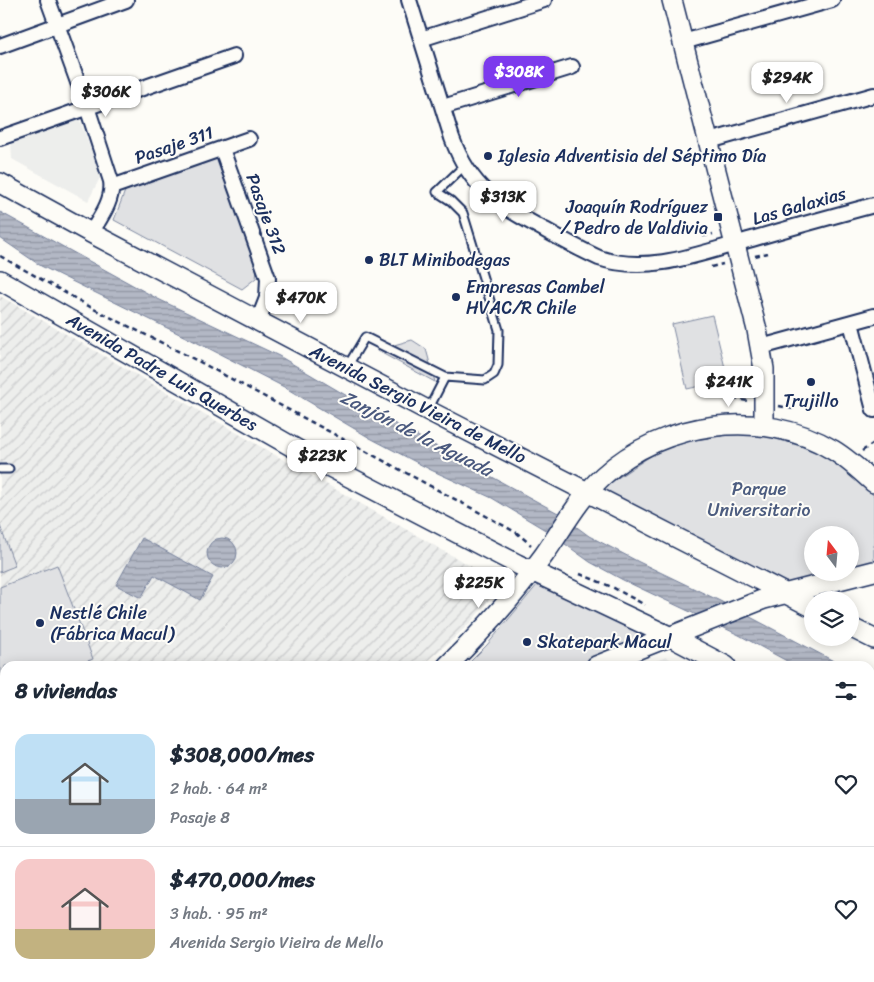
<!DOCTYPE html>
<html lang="es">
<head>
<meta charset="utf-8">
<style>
  :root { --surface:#fff; --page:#f6f6f7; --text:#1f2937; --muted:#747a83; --line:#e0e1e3; --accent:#7c3aed }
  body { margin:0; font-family:Sriracha,sans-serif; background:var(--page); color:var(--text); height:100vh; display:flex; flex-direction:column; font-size:19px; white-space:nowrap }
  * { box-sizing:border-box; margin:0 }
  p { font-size:16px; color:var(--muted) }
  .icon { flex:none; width:28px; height:28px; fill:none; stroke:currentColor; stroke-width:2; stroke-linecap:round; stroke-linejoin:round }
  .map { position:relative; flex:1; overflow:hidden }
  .side { position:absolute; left:0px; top:661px; width:875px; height:321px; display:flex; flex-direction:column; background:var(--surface); border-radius:15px 15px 0 0; box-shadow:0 2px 12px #0003 }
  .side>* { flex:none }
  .needle { width:32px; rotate:344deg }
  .buttons { position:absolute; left:804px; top:526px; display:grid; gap:10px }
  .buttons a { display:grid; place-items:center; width:55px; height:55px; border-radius:50%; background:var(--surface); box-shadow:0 2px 12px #0003; font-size:25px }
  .price { position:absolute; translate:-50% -42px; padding:0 11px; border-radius:10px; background:#fff; color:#222; font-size:16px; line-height:32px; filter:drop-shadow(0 1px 2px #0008) }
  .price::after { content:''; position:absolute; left:50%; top:30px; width:15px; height:11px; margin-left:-8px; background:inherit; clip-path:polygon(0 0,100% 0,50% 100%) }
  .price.current { background:var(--accent); color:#fff }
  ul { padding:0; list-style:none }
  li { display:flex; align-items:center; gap:15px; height:125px; padding:0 15px }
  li+li { border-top:1px solid var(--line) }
  li span { display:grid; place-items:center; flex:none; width:140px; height:100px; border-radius:15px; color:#555 }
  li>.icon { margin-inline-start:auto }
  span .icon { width:60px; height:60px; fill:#fffc; stroke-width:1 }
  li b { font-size:21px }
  h2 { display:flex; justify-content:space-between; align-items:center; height:60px; padding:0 15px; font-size:21px }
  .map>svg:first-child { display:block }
  .built { fill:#edeeec }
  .industrial { fill:url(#industrial-furrows) }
  .green { fill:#e0e1e3; stroke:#7e88a0 }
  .water { fill:url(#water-rules); stroke:#76819c }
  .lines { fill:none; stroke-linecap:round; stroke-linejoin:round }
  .lane-casing { stroke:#1b2f5e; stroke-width:11 }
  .street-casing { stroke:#1b2f5e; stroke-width:18 }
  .secondary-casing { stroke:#1b2f5e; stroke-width:22 }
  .path { stroke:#1b2f5e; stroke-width:2.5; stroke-dasharray:5 4; stroke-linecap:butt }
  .lane { stroke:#fdfcf7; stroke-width:7 }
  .street { stroke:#fdfcf7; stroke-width:14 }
  .secondary { stroke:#fdfcf7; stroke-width:19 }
  .poi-dot { fill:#1b2f5e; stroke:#fdfcf7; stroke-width:2 }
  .labels { text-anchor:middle; stroke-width:4; stroke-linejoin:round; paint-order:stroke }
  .street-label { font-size:18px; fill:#1b2f5e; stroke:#fdfcf7 }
  .poi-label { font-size:18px; fill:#1b2f5e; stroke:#fdfcf7; text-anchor:start }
  .park-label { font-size:18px; fill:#4c5c7f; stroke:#fdfcf7 }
  .water-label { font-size:19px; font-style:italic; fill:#49587d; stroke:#fdfcf7 }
</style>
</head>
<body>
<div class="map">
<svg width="874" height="982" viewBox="0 0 874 982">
  <defs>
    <pattern id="industrial-furrows" width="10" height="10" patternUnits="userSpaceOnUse" patternTransform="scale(1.25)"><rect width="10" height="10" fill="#edeeec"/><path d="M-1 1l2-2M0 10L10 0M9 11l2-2" fill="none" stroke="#cbcccd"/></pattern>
    <pattern id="water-rules" width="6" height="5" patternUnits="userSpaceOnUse" patternTransform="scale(1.25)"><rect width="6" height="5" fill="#b3b8c5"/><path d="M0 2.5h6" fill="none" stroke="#9196a3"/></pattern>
  </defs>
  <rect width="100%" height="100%" fill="#fdfcf7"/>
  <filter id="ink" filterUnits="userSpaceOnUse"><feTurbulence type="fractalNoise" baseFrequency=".02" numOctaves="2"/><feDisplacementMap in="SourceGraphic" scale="10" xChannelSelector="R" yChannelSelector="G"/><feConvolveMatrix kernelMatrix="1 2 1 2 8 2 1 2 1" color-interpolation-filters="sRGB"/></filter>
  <g filter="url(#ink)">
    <path class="built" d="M79,118L101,176L88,201L12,159L11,141Z
      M666,657L683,666H644Z
      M870,892L874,896V982H0V924L5,922V978H870Z"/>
    <path class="industrial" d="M0,296L291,464L502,584L471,622L453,639L421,666H5V850L0,852Z"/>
    <path class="green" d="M220,157L258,263L256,278L242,289L114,220L125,191Z
      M712,315L728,380L687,389L672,324Z
      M412,340L426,349L435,382L376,350Z
      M734,434L773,436L800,444L828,457L852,474L874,496V562L850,568V535H812V572L834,573L787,585L598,491L658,451L690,441Z
      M0,526L15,566L0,572Z
      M57,565L93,659L74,666H5V693L0,695V587Z
      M538,584L642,634L640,643L583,666H466L487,645Z
      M383,978H531L535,982H384Z"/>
    <path class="water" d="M0,212L158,299L279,356L388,420L558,513L589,536L639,562L720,601L843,666H796L739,635L623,580L590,562L547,531L492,498L431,470L370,438L284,387L210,349L41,266L0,238Z
      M142,538L213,577L200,600L154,575L141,598L116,585Z
      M207 553a15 15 0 1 1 30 0a15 15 0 1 1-30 0Z
      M870,681L874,683V709L870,706Z"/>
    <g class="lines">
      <g class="lane-casing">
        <path id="lane" d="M347,367L365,337L445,377L485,380L494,374L498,365L499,330L463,213L451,201L437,192L464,166
          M428,410L445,377
          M0,469H9
          M0,808L5,806
          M0,947L5,946
          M43,978L45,982
          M656,978L661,982
          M775,978L779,982"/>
      </g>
      <g class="street-casing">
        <path id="street" d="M48,0L87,107L111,181C114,200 100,218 91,233
          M409,0L452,138C471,190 499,205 545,230C563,240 581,250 599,258C649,275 704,252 752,239C793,227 833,216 874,205
          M421,39L544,0
          M683,42L832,0
          M0,46L126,0
          M443,107L572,67
          M0,138L234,56
          M709,141L874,95
          M222,149L268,278L267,298L258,321
          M112,187L249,139
          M851,323L874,410
          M761,347L874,316"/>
      </g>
      <g class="secondary-casing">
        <path id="secondary" d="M672,0L757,330L764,369V425
          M0,183L91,233L427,410L812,607
          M0,280L305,454L517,564L669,636L726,666
          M850,627L874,639
          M447,666C482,632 515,595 544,555C563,528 579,498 603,476C663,421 762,407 833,450C848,459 861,471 874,483
          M596,666L764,599L874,571
          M870,741L874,743
          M0,872L5,870
          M0,908L5,906"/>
      </g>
      <path class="path" d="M703,236L713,234
        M0,256L94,309L198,361L488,517L517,533L531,545
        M755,256L768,253
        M711,267L723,264
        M733,399L749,401
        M779,406L794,409
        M862,451L874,443
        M580,574L612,587L645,605
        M206,978L208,982
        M216,978L218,982
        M382,978L384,982
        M148,982L159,978
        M400,982L401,978"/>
      <use href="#lane" class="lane"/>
      <use href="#street" class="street"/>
      <use href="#secondary" class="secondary"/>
    </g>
  </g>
  <g class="poi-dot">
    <circle cx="488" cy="156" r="5"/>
    <rect x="713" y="212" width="10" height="10" rx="2.5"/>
    <circle cx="369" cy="260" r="5"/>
    <circle cx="456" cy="297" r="5"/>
    <circle cx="811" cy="382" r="5"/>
    <circle cx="40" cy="623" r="5"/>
    <circle cx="527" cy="642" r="5"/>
  </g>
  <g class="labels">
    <g class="street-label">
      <text transform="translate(174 145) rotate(-19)" y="6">Pasaje 311</text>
      <text transform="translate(799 206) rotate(-16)" y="6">Las Galaxias</text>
      <text transform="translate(266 214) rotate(70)" y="6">Pasaje 312</text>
      <text transform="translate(162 372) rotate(30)" y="6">Avenida Padre Luis Querbes</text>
      <text transform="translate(418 404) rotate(27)" y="6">Avenida Sergio Vieira de Mello</text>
    </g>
    <g class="poi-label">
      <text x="498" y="162">Iglesia Adventisia del Séptimo Día</text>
      <text x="708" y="213" text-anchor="end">Joaquín Rodríguez<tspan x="708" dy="21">/ Pedro de Valdivia</tspan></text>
      <text x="379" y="266">BLT Minibodegas</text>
      <text x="466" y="293">Empresas Cambel<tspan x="466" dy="21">HVAC/R Chile</tspan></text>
      <text x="811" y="407" text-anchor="middle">Trujillo</text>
      <text x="50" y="619">Nestlé Chile<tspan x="50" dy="21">(Fábrica Macul)</tspan></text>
      <text x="537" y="648">Skatepark Macul</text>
    </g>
    <g class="park-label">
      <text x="759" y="495">Parque<tspan x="759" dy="21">Universitario</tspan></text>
    </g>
    <g class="water-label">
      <text transform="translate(417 433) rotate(27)" y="7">Zanjón de la Aguada</text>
    </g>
  </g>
</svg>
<div class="buttons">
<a><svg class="needle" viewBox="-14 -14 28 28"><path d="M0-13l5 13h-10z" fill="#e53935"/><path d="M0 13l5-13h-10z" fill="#747a83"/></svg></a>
<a><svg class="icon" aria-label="layers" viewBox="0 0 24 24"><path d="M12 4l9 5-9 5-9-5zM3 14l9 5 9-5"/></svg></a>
</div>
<b class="price current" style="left:519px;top:98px">$308K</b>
<b class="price" style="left:787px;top:104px">$294K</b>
<b class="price" style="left:106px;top:118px">$306K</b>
<b class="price" style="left:503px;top:223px">$313K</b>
<b class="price" style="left:301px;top:324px">$470K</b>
<b class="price" style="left:729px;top:408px">$241K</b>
<b class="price" style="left:322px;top:482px">$223K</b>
<b class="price" style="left:479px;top:609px">$225K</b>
<section class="side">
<h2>8 viviendas<svg class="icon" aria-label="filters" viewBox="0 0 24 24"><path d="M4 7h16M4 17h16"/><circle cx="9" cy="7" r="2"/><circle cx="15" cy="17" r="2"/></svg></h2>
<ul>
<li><span style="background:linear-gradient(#bfe0f5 65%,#9aa5b1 0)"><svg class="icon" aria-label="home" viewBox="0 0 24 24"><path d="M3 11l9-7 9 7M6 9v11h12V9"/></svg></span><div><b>$308,000/mes</b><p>2 hab. · 64 m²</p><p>Pasaje 8</p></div><svg class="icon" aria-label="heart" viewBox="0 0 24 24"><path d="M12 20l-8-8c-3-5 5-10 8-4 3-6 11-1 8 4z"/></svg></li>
<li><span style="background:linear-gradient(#f6c9c9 70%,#c2b280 0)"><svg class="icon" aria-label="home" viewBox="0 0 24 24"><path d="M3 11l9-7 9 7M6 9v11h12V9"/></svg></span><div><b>$470,000/mes</b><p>3 hab. · 95 m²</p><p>Avenida Sergio Vieira de Mello</p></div><svg class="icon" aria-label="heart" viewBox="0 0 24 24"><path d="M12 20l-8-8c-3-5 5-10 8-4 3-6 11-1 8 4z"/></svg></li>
</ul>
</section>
</div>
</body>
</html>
